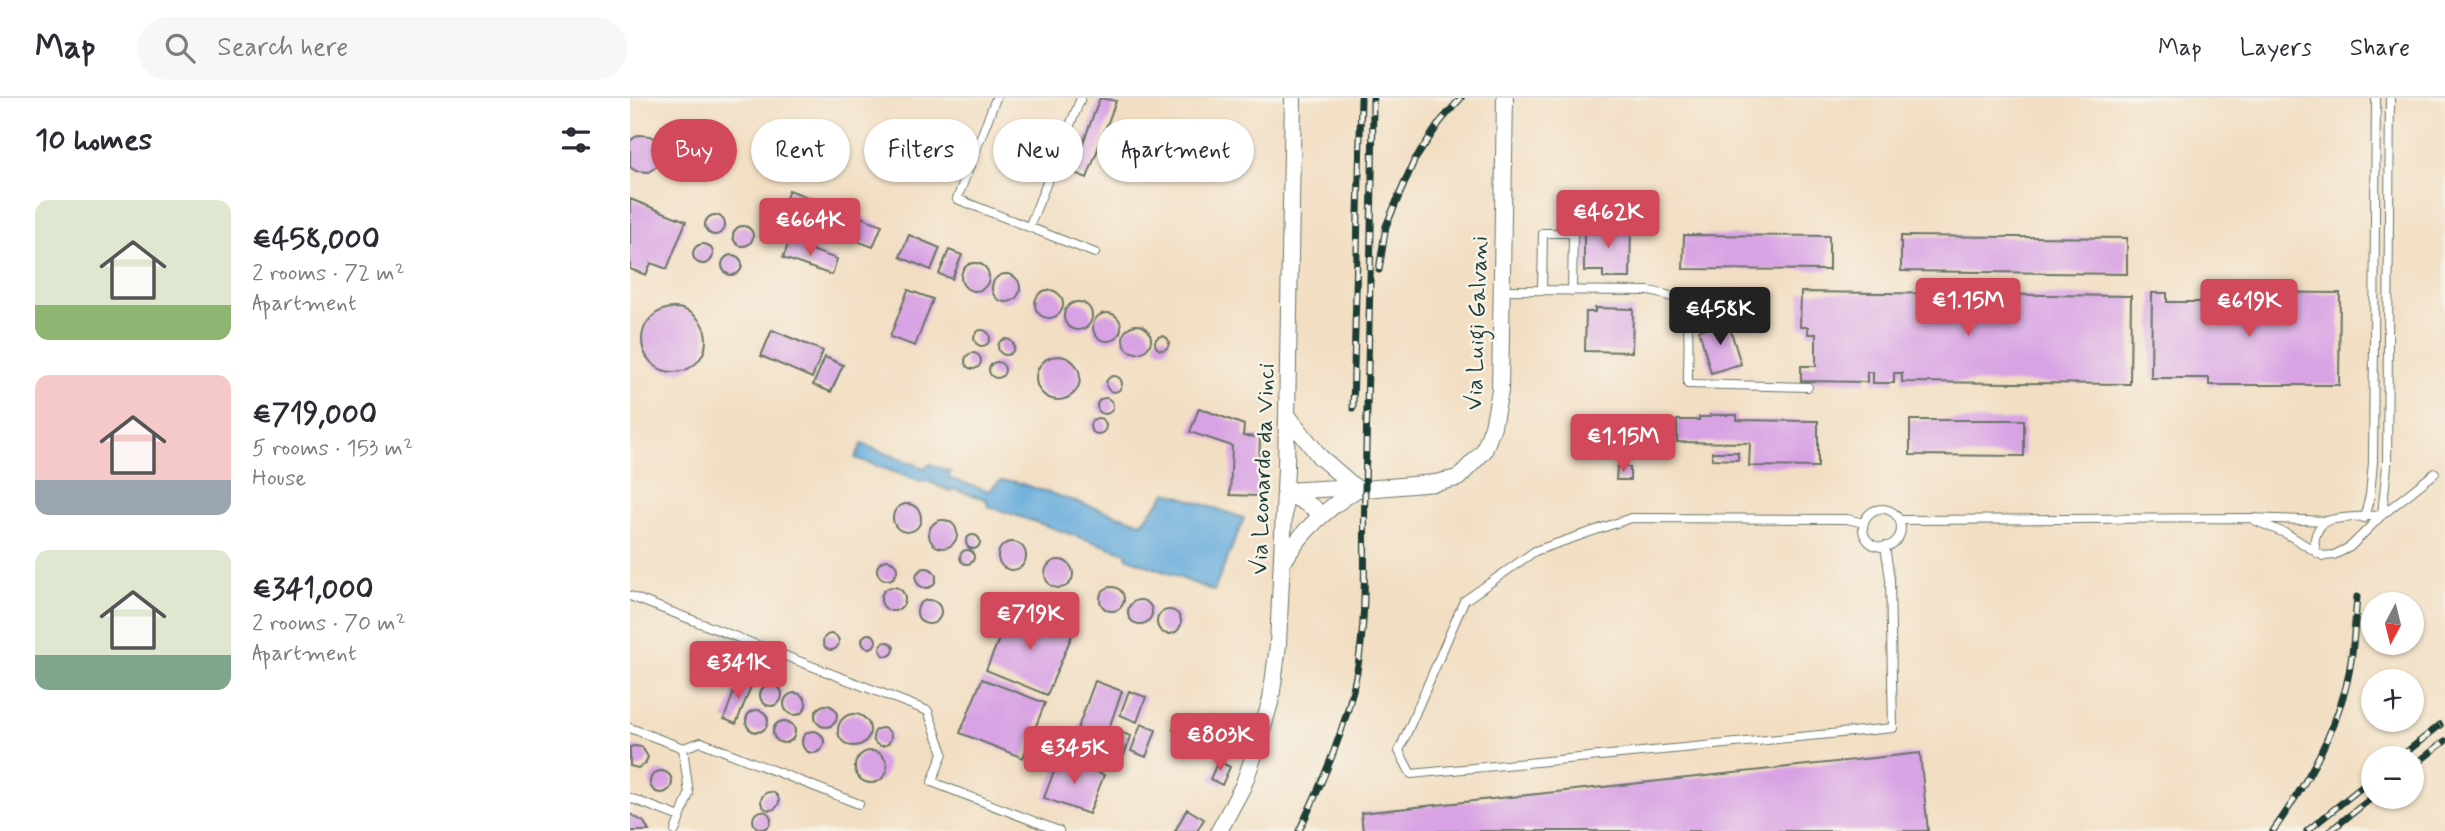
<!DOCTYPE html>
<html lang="en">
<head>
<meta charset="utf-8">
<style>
  :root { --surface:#fff; --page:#f7f7f7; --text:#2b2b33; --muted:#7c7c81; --line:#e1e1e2; --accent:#d1495b }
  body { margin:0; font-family:Mynerve,sans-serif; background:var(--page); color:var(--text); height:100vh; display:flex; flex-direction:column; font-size:26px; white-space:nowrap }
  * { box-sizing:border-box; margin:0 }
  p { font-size:23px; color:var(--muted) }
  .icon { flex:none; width:38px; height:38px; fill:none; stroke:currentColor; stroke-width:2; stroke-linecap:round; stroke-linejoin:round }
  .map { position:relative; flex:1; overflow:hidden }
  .details { display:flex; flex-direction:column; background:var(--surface); width:630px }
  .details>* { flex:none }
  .banner { position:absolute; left:21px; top:21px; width:665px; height:63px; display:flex; gap:14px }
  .needle { width:46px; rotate:187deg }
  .fabs { position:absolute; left:1731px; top:494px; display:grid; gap:14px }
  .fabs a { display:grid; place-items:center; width:63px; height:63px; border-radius:50%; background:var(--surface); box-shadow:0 2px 5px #0004; font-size:35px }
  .price { position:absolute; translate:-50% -60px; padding:0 16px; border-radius:7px; background:var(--accent); color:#fff; font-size:23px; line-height:46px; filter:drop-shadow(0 2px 4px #0008) }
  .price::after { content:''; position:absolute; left:50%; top:42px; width:21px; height:16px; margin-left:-10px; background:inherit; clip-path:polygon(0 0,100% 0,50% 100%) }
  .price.on { background:#222; color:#fff }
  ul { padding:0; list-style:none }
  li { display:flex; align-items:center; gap:21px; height:175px; padding:0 35px }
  li span { display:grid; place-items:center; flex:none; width:196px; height:140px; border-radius:14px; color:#555 }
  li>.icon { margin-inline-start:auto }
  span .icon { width:84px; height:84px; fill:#fffc; stroke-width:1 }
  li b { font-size:30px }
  h2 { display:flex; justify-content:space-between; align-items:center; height:84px; padding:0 35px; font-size:30px }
  .chip { padding:0 24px; border-radius:32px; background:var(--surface); box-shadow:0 2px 5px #0004; font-size:24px; line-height:63px }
  .chip.on { background:var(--accent); color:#fff }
  header { display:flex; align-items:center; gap:42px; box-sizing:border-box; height:98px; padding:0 35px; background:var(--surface); border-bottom:2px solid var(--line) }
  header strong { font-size:33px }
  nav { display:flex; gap:38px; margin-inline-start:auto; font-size:24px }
  .search { width:490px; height:63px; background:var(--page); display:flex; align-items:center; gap:18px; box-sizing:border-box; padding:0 24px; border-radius:38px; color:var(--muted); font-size:26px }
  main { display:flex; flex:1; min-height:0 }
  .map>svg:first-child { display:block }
  .water { fill:#65abdb; stroke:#427488; stroke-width:2 }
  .building { fill:#d8a2e4 }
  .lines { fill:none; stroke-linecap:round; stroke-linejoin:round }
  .service-casing { stroke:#697566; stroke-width:10 }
  .minor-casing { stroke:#697566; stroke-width:18 }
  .service { stroke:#fff; stroke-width:8 }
  .minor { stroke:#fff; stroke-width:16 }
  .rail-casing { stroke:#1f3d34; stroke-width:7 }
  .rail { stroke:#f7f3e8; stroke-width:4.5; stroke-dasharray:13; stroke-linecap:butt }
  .labels { text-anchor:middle; stroke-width:5; stroke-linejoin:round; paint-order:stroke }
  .street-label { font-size:23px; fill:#1f3d34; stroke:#f7f3e8 }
</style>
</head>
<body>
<header>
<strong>Map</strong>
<div class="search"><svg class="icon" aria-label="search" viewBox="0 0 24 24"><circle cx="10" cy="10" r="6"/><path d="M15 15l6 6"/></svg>Search here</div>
<nav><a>Map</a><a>Layers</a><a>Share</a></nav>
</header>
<main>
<section class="details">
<h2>10 homes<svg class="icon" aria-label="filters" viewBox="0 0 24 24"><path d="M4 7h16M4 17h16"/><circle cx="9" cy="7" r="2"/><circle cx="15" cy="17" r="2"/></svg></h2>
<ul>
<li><span style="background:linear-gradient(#dfe7d0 75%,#8fb573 0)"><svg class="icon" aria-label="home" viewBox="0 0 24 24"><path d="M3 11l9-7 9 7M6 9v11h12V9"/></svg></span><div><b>€458,000</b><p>2 rooms · 72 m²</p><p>Apartment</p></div></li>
<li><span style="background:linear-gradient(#f6c9c9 75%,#9aa5b1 0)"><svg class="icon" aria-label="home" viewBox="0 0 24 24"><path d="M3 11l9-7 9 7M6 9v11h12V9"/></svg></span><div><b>€719,000</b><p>5 rooms · 153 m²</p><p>House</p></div></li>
<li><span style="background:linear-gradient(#dfe7d0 75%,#7fa58c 0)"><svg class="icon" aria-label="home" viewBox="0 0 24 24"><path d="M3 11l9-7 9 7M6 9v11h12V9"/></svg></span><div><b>€341,000</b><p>2 rooms · 70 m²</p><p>Apartment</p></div></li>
</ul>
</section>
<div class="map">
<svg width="1815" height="733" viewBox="0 0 1815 733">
  <rect width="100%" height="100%" fill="#f7f3e8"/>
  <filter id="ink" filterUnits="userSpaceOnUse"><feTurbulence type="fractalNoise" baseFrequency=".0143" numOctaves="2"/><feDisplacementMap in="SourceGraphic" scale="14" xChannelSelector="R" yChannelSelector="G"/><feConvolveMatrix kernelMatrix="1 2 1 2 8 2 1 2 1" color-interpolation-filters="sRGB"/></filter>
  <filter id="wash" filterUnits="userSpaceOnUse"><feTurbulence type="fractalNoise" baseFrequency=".00686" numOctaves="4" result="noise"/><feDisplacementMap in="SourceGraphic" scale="28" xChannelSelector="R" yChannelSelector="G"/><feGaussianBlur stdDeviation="1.57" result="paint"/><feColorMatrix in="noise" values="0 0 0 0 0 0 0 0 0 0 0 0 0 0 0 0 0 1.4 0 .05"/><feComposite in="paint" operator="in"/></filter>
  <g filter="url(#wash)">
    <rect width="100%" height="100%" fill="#f2dec2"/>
    <path class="water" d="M232,346L294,370L300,366L321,374L318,380L358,393L370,383H383L512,425L537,394L614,420L584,493L496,459V455L358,408L356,401L322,391L320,393L297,383L291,384L225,360Z"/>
    <g id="blocks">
      <path class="building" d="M470,0L486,3L457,80L442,74Z
        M8,37L21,38L31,47L32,60L29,66L19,74L6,73L0,69V43Z
        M37 64a14 14 0 1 1 28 0a14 14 0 1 1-28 0Z
        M159,92L252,127L243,149L151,114Z
        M0,101L56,123L37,171L21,165L16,177L0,171Z
        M75 127a10 10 0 1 1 20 0a10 10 0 1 1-20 0Z
        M954,127H1001L1000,180H973V173H954Z
        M103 138a10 10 0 1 1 20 0a10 10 0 1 1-20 0Z
        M279,137L310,150L301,172L270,159Z
        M1054,137L1199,138V172L1053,171Z
        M1271,138L1497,140V176L1271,173Z
        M159,144L207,161L202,177L153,160Z
        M63 156a10 10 0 1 1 20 0a10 10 0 1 1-20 0Z
        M319,152L332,157L322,181L309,176Z
        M92 167a10 10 0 1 1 20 0a10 10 0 1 1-20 0Z
        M331 179a14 14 0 1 1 28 0a14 14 0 1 1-28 0Z
        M362 190a14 14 0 1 1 28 0a14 14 0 1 1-28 0Z
        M278,192L303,201L285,248L260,239Z
        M405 206a14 14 0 1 1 28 0a14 14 0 1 1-28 0Z
        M1171,194L1501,198L1500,286L1272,284V275H1264V285H1243V274H1237V284L1171,283V268H1186V236H1178V229H1170Z
        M1583,194L1710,195L1709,287H1579V280H1521L1522,195H1537V204H1583Z
        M434 218a14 14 0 1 1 28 0a14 14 0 1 1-28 0Z
        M965,210L1003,211L1002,254L955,253L956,214H965Z
        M12 242a32 32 0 1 1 64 0a32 32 0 1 1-64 0Z
        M463 229a14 14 0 1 1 28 0a14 14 0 1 1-28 0Z
        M1098,224L1111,266L1081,275L1069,232Z
        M493 241a14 14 0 1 1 28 0a14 14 0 1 1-28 0Z
        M344 240a8 8 0 1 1 16 0a8 8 0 1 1-16 0Z
        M142,232L193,253L182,280L131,258Z
        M525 245a7 7 0 1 1 14 0a7 7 0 1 1-14 0Z
        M368 249a8 8 0 1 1 16 0a8 8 0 1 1-16 0Z
        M335 263a8 8 0 1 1 16 0a8 8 0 1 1-16 0Z
        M406 280a22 22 0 1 1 44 0a22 22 0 1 1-44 0Z
        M195,259L213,267L201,294L183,287Z
        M359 272a8 8 0 1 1 16 0a8 8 0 1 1-16 0Z
        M476 286a8 8 0 1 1 16 0a8 8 0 1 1-16 0Z
        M467 308a8 8 0 1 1 16 0a8 8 0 1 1-16 0Z
        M569,310L614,327L613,338L630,339L628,398L600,397L602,348L560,334Z
        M1080,317H1107V322L1188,323V369L1119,368L1120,345L1047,344V322H1069V319H1080Z
        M460 328a8 8 0 1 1 16 0a8 8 0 1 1-16 0Z
        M1280,322H1394V358L1280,357Z
        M1082,354H1108V362L1082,361Z
        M987,369H1000V382H986Z
        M263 420a14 14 0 1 1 28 0a14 14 0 1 1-28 0Z
        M299 436a14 14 0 1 1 28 0a14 14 0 1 1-28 0Z
        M336 444a7 7 0 1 1 14 0a7 7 0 1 1-14 0Z
        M368 458a14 14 0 1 1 28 0a14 14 0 1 1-28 0Z
        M330 459a7 7 0 1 1 14 0a7 7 0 1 1-14 0Z
        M247 472a10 10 0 1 1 20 0a10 10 0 1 1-20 0Z
        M415 476a14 14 0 1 1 28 0a14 14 0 1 1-28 0Z
        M286 480a10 10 0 1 1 20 0a10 10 0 1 1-20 0Z
        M470 501a12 12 0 1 1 24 0a12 12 0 1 1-24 0Z
        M251 501a12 12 0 1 1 24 0a12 12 0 1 1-24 0Z
        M498 514a12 12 0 1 1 24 0a12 12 0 1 1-24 0Z
        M287 514a12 12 0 1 1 24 0a12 12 0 1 1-24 0Z
        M382,510L443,535L417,597L356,572Z
        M527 524a12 12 0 1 1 24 0a12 12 0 1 1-24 0Z
        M193 544a8 8 0 1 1 16 0a8 8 0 1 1-16 0Z
        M232 543a7 7 0 1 1 14 0a7 7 0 1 1-14 0Z
        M250 551a7 7 0 1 1 14 0a7 7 0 1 1-14 0Z
        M109,580L122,586L106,626L94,621Z
        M352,581L415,605L393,660L330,635Z
        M465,583L492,593L479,630L501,638L494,657L445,638Z
        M130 597a11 11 0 1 1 22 0a11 11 0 1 1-22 0Z
        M499,593L516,599L507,624L490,617Z
        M154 606a11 11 0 1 1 22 0a11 11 0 1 1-22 0Z
        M185 618a11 11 0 1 1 22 0a11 11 0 1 1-22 0Z
        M116 623a11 11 0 1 1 22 0a11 11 0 1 1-22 0Z
        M208 632a16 16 0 1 1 32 0a16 16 0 1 1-32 0Z
        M143 634a11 11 0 1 1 22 0a11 11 0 1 1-22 0Z
        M511,626L526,632L516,659L501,653Z
        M545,626L579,639L577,645L543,632Z
        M243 639a9 9 0 1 1 18 0a9 9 0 1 1-18 0Z
        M172 644a11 11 0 1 1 22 0a11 11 0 1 1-22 0Z
        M4,648L12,649L18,659L15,666L8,670L0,668V649Z
        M225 669a16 16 0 1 1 32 0a16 16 0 1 1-32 0Z
        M1290,655L1298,733H733L731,715Z
        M429,660L474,677L459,716L414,700Z
        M588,663L600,669L592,687L580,681Z
        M20 684a11 11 0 1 1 22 0a11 11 0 1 1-22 0Z
        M131 703a9 9 0 1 1 18 0a9 9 0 1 1-18 0Z
        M557,711L574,721L567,733H545Z
        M123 722a9 9 0 1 1 18 0a9 9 0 1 1-18 0Z
        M0,716L14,724L19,733H0Z"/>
    </g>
  </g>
  <g filter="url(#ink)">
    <use href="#blocks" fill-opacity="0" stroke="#697566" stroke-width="2"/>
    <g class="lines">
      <g class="service-casing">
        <path id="service" d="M366,0L327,101L465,155
          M399,129L451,0
          M871,192L1019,193C1029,195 1042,197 1050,204C1063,218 1057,267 1058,286L1178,289
          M912,193L913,135H943L942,193
          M1233 430a19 19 0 1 1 38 0a19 19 0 1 1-38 0Z
          M1752,417L1757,367L1760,0
          M1752,417L1805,375
          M1734,420L1740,397L1743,364L1746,0
          M1270,422L1620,420L1698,423
          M1626,423L1657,436L1693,458L1704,457L1720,449L1752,417C1735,419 1716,418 1700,422C1687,426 1681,443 1687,455
          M1234,425L1217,421L1001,420L905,453L834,503L769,653L781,676L1263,630L1260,481L1255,448
          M0,498L298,613L313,655L302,684L429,733
          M0,630L53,650L59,696L45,733
          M53,650L71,644L229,706
          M0,700L50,719"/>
      </g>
      <g class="minor-casing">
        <path id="minor" d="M657,317L690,359L727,391
          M655,393L707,390L735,391L805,385L828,380L854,353L863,328L870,293L875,0
          M655,393L684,410L690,417
          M655,461C673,431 698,410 727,391
          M589,733L613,688L630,640L641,601L648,547L656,370L663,0"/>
      </g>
      <use href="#service" class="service"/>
      <use href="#minor" class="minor"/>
      <g class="rail-casing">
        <path id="rail" d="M749,172L756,128L784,63L810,24L831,0
          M723,310L731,0
          M1769,660L1810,627
          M1782,669L1815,643
          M669,733C693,683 717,628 727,573C738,514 733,453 735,393C738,262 742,131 743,0
          M1643,733C1671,694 1696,651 1711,605C1723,571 1724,534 1727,499
          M1677,733L1743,680
          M1700,733L1744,698"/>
      </g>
      <use href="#rail" class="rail"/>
    </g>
  </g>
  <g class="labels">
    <g class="street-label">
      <text transform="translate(846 225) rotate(-88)" y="8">Via Luigi Galvani</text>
      <text transform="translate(632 371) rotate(-88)" y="8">Via Leonardo da Vinci</text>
    </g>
  </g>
</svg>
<div class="fabs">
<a><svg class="needle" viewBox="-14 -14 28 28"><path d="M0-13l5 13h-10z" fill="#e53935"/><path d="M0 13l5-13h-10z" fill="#7c7c81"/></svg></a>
<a>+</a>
<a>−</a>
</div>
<b class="price" style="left:978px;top:152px">€462K</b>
<b class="price" style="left:180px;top:160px">€664K</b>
<b class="price" style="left:1338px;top:240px">€1.15M</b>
<b class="price" style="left:1619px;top:241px">€619K</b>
<b class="price on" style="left:1090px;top:249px">€458K</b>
<b class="price" style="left:993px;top:376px">€1.15M</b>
<b class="price" style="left:400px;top:554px">€719K</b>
<b class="price" style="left:108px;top:603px">€341K</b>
<b class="price" style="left:590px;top:675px">€803K</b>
<b class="price" style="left:444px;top:688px">€345K</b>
<div class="banner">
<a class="chip on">Buy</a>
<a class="chip">Rent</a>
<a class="chip">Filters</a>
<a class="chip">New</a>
<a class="chip">Apartment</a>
</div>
</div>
</main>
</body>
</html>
